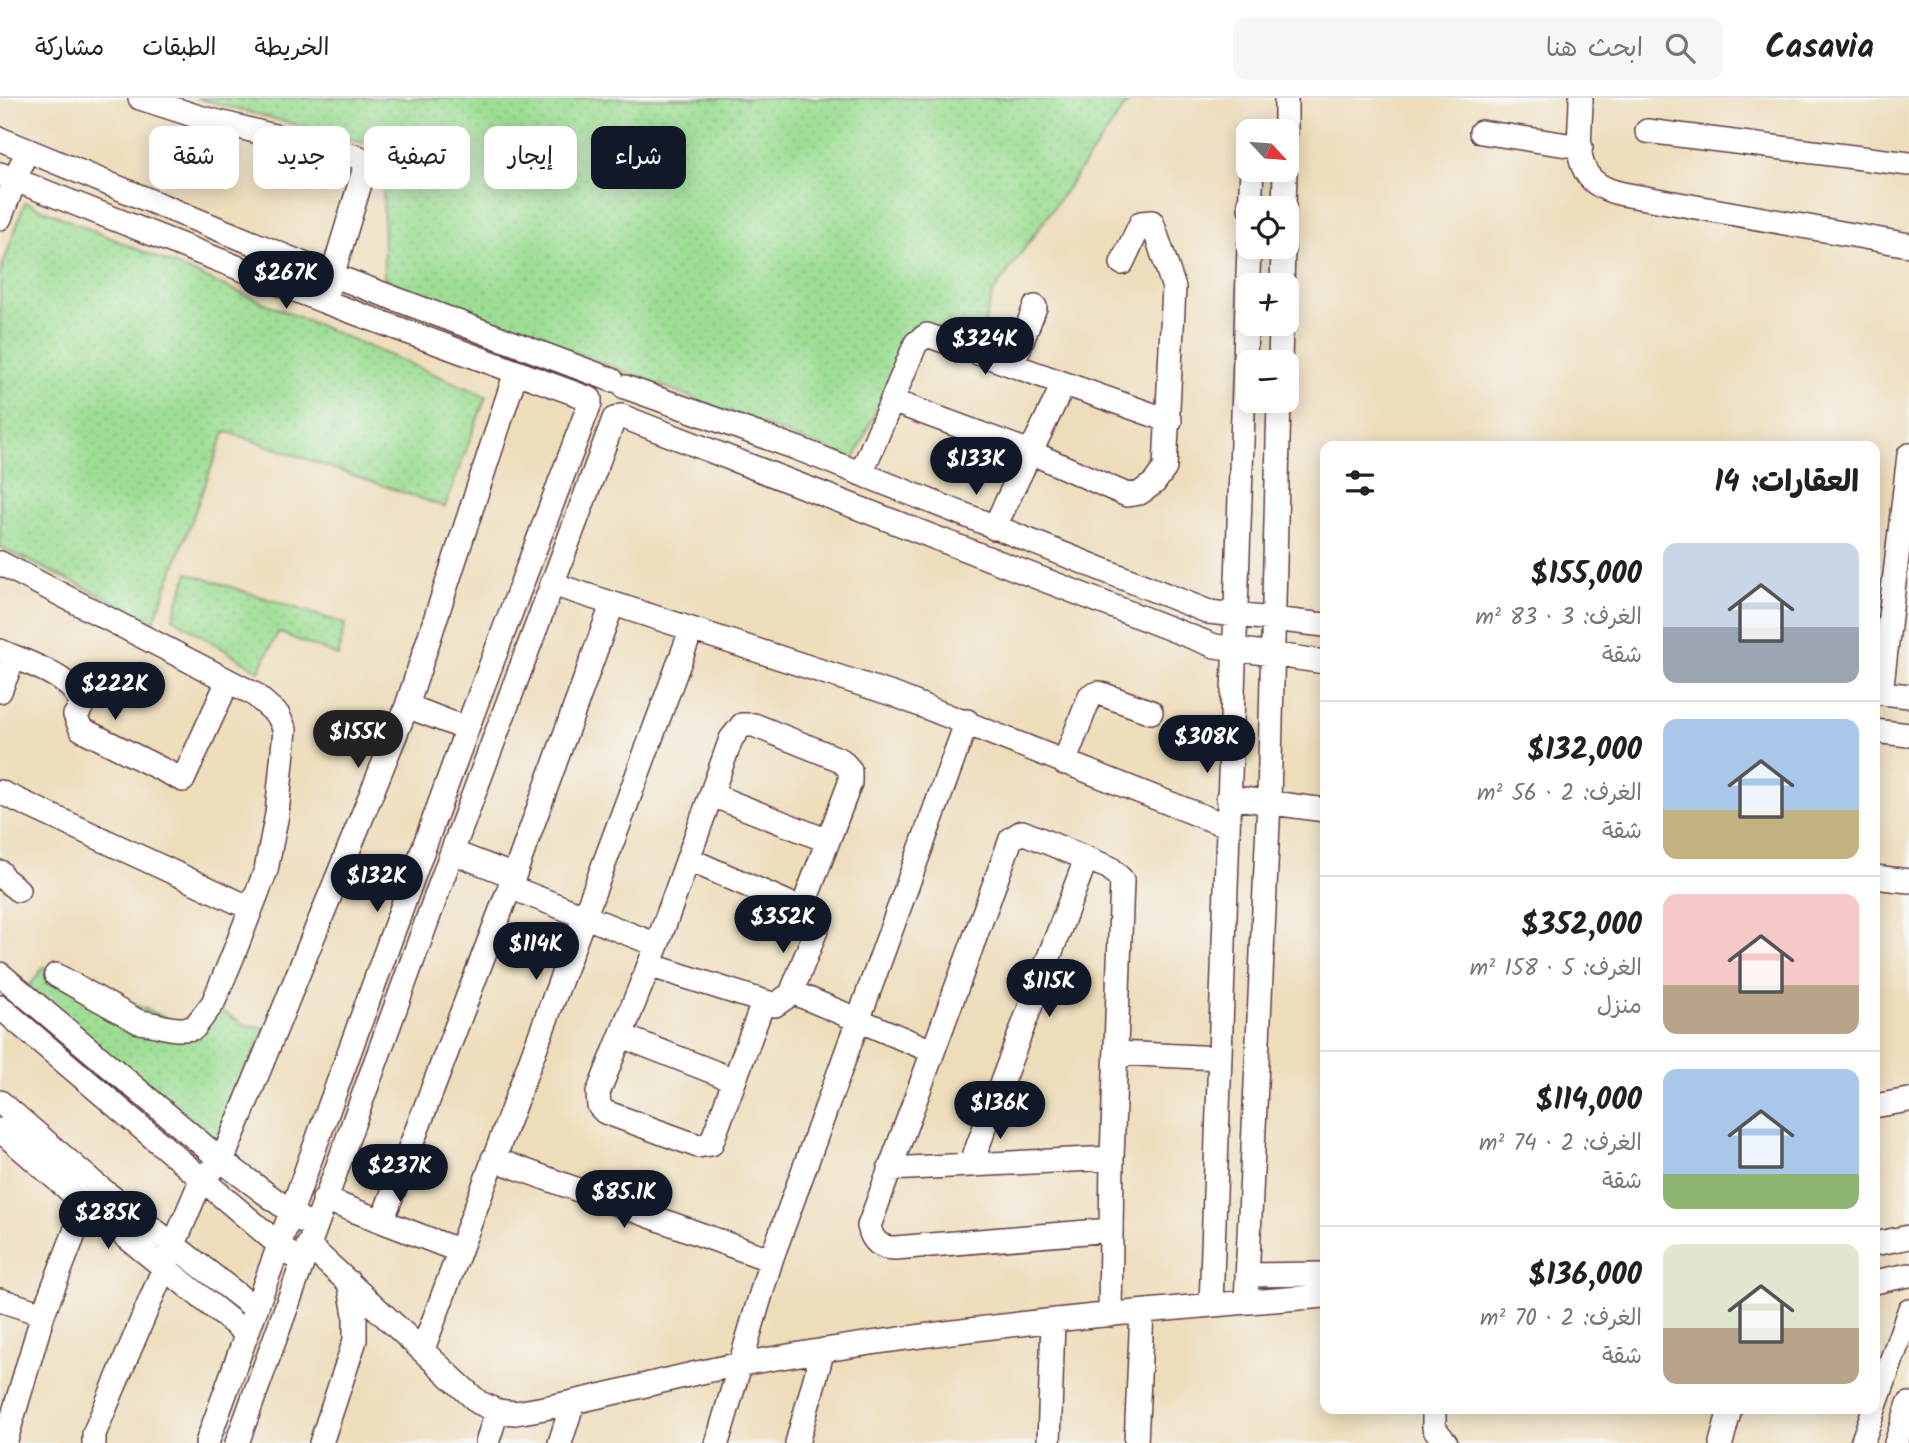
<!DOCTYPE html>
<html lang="ar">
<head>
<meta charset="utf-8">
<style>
  :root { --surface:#fff; --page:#f6f6f6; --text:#202124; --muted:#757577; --line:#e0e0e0; --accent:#111827 }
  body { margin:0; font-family:Kalam,"Playpen Sans Arabic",sans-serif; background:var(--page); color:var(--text); direction:rtl; height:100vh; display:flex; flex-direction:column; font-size:26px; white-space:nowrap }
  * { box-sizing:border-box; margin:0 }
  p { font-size:23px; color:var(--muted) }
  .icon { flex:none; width:38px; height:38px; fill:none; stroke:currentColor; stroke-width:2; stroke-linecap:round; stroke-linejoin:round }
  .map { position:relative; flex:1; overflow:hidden; direction:ltr }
  .details { position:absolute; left:1320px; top:343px; width:560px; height:973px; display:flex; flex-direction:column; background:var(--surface); border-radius:14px; box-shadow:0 4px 18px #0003; direction:rtl }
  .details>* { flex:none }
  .hud { position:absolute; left:21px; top:28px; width:665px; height:63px; direction:rtl; display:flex; gap:14px }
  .needle { width:46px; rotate:116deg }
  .fabs { position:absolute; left:1236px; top:21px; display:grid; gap:14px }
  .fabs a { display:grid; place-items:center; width:63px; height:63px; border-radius:14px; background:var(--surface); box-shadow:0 4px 18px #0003; font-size:35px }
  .price { position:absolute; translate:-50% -60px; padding:0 16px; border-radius:24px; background:var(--accent); color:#fff; font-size:23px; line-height:46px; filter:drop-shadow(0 2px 4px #0008) }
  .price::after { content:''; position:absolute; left:50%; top:42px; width:21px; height:16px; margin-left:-10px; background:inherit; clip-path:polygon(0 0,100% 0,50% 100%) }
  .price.on { background:#222; color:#fff }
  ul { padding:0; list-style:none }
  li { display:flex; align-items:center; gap:21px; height:175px; padding:0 21px }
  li+li { border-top:2px solid var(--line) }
  li span { display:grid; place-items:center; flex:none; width:196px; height:140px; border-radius:14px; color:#555 }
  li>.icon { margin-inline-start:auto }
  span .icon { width:84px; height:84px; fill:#fffc; stroke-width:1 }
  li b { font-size:30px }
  h2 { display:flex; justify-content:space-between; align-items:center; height:84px; padding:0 21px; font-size:30px }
  .pill { padding:0 24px; border-radius:14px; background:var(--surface); box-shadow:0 4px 18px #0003; font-size:24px; line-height:63px }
  .pill.on { background:var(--accent); color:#fff }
  header { display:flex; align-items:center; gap:42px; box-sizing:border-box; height:98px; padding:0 35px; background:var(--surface); border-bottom:2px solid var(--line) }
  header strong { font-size:33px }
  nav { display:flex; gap:38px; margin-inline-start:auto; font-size:24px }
  .search { width:490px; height:63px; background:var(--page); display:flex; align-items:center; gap:18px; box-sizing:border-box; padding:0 24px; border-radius:14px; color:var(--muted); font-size:26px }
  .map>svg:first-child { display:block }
  .grass { fill:url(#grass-dots); stroke:#747e60; stroke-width:2 }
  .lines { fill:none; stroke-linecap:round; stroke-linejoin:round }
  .minor-casing { stroke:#623c41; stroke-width:26 }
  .minor { stroke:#fff; stroke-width:23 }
</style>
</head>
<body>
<header>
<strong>Casavia</strong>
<div class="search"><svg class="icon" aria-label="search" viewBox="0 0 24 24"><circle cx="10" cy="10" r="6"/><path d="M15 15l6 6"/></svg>ابحث هنا</div>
<nav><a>الخريطة</a><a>الطبقات</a><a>مشاركة</a></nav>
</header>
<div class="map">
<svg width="1909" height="1345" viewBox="0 0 1909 1345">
  <defs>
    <pattern id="grass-dots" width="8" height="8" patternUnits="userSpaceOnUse" patternTransform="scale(1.75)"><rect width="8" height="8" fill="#9dde94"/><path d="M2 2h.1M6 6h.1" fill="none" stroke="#89be80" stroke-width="1.8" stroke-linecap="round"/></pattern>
  </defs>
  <rect width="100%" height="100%" fill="#f6f6f2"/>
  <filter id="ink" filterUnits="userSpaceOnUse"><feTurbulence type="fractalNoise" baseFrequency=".0143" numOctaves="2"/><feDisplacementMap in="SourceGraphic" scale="14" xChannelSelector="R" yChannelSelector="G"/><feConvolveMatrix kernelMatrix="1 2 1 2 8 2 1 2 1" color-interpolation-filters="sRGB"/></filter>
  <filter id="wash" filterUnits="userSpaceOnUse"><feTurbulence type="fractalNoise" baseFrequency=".00686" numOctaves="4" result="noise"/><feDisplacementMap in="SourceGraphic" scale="28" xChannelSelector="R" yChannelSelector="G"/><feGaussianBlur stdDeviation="1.57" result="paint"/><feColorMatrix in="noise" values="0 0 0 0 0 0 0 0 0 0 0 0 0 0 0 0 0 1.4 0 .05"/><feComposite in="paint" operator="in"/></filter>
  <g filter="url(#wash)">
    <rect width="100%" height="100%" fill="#edddbb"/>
    <path class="grass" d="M196,0H1131L993,195L982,234L913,228L854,362L384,181L383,50Z
      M25,104L486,298L445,409L225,333L154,523L0,449V175Z
      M188,475L345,526L338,558L278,534L259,573L173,520Z
      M43,869L181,926L203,903L246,927L265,931L213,1048L27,892Z"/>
  </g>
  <g filter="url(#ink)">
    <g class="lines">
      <g class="minor-casing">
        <path id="minor" d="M140,0L199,19L358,59L366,66L328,191
          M1581,0C1581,45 1567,85 1623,96L1909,147
          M1286,33V0
          M1647,33L1909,66
          M1481,34L1581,49
          M0,41L316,171L612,282
          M0,76L323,203L590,301
          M1250,110L1252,72
          M1284,110L1285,72
          M0,120L21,67
          M1282,187L1283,149
          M1280,264L1281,226
          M1013,266L1035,209
          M625,289L799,351L1209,514L1325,527
          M892,303L1030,354L1127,397L1140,395L1154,385L1165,370L1174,190L1152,124L1141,125L1122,165
          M621,318L1215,548L1325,564
          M861,376L916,245L927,237L1170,323
          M994,430L1063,287
          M0,465L254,596L278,617L285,632L277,716L266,772L232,860L213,905L194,930C169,934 162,926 139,924L56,877
          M552,486L895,597L1227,728
          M0,553C24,564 80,580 81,610L75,617L81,631L183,682L228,583
          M0,593L14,559
          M1874,594L1909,598
          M1881,595L1909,357
          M407,608L467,631
          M1874,633L1909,637
          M1064,665L1090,598L1099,595L1151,614
          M0,694L250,810
          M712,697L828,743
          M1228,699L1325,712
          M452,754L514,778
          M0,774L3,780L18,792
          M1874,779L1909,783
          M510,789L657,847
          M649,867L775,907L791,896L818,827L813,816L688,761
          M0,876L222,1063L303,1123
          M792,894L932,953
          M763,905L711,1046L698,1048L605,1014L599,1008L598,995L657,847L731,641L742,627H754L841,662L850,672V685L802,811
          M0,909L291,1157
          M622,938L734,982
          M1117,955L1219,960
          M0,1004L95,1086L256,1211
          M1874,1008L1909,1002
          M0,1032L84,1105L247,1236
          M493,1061L771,1162
          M971,1066L1086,761
          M889,1071L1112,1060
          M324,1101L460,1153
          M382,1123L514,778L612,507
          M1874,1146L1909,1139
          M308,1147L478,1304L497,1313L515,1315C591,1304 666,1279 742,1266C934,1231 1130,1213 1325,1198
          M1247,1177L1325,1176
          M1874,1184L1909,1177
          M0,1202L43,1216
          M1246,1204L1269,703L1279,303
          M1211,1207L1249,149
          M1110,1217L1112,1060L1122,782L1110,770L1022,734L1011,741L869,1128C872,1143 880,1150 895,1150L1111,1132
          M423,1251L691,533
          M1434,1311V1330L1446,1345
          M5,1345L43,1216L90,1095
          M94,1345V1336L202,1080L222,1063L407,608L516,274
          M207,1345L472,617L590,305
          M237,1345L452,754L614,321
          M321,1345L355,1242V1216L349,1184
          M487,1345L497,1313
          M560,1345L573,1304
          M717,1345L771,1162L967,623
          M797,1345L823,1252
          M1049,1345L1053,1223
          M1136,1345L1142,1214
          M1721,1345L1730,1311
          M1862,1345L1909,1213
          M1896,1345L1909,1306"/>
      </g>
      <use href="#minor" class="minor"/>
    </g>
  </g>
</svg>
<div class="fabs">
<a><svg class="needle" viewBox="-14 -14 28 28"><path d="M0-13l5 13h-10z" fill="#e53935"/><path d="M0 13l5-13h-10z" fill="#757577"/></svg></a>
<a><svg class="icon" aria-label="locate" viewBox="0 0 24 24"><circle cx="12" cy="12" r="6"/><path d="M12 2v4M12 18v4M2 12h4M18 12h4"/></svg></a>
<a>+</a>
<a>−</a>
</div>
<b class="price" style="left:286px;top:213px">$267K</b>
<b class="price" style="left:985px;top:279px">$324K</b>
<b class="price" style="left:976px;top:399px">$133K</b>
<b class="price" style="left:115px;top:624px">$222K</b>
<b class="price on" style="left:358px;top:672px">$155K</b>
<b class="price" style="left:1207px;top:677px">$308K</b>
<b class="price" style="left:377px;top:816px">$132K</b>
<b class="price" style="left:783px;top:857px">$352K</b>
<b class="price" style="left:536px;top:884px">$114K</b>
<b class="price" style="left:1049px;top:921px">$115K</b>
<b class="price" style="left:1000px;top:1043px">$136K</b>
<b class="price" style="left:400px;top:1106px">$237K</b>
<b class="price" style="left:624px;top:1132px">$85.1K</b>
<b class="price" style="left:108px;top:1153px">$285K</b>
<div class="hud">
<a class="pill on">شراء</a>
<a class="pill">إيجار</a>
<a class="pill">تصفية</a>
<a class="pill">جديد</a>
<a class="pill">شقة</a>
</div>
<section class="details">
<h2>العقارات: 14<svg class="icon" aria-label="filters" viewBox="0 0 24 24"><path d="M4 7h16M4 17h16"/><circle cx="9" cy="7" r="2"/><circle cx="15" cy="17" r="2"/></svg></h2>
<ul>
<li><span style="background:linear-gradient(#c9d6e8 60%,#9aa5b1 0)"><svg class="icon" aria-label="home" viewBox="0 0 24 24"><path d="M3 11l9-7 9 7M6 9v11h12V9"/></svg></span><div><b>$155,000</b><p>الغرف: 3 · 83 m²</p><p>شقة</p></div></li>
<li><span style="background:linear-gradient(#a9c7e8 65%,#c2b280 0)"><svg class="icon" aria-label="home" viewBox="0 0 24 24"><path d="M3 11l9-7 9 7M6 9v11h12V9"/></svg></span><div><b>$132,000</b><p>الغرف: 2 · 56 m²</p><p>شقة</p></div></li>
<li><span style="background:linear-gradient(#f6c9c9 65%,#b9a48a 0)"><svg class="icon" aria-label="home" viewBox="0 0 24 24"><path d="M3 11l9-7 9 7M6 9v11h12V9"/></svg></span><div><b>$352,000</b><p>الغرف: 5 · 158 m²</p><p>منزل</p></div></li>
<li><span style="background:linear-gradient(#a9c7e8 75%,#8fb573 0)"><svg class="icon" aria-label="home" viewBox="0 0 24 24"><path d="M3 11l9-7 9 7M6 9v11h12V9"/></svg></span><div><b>$114,000</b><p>الغرف: 2 · 74 m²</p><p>شقة</p></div></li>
<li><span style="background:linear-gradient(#dfe7d0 60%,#b9a48a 0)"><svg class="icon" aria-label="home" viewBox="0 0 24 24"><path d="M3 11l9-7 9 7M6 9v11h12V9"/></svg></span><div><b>$136,000</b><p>الغرف: 2 · 70 m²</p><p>شقة</p></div></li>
</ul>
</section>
</div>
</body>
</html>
